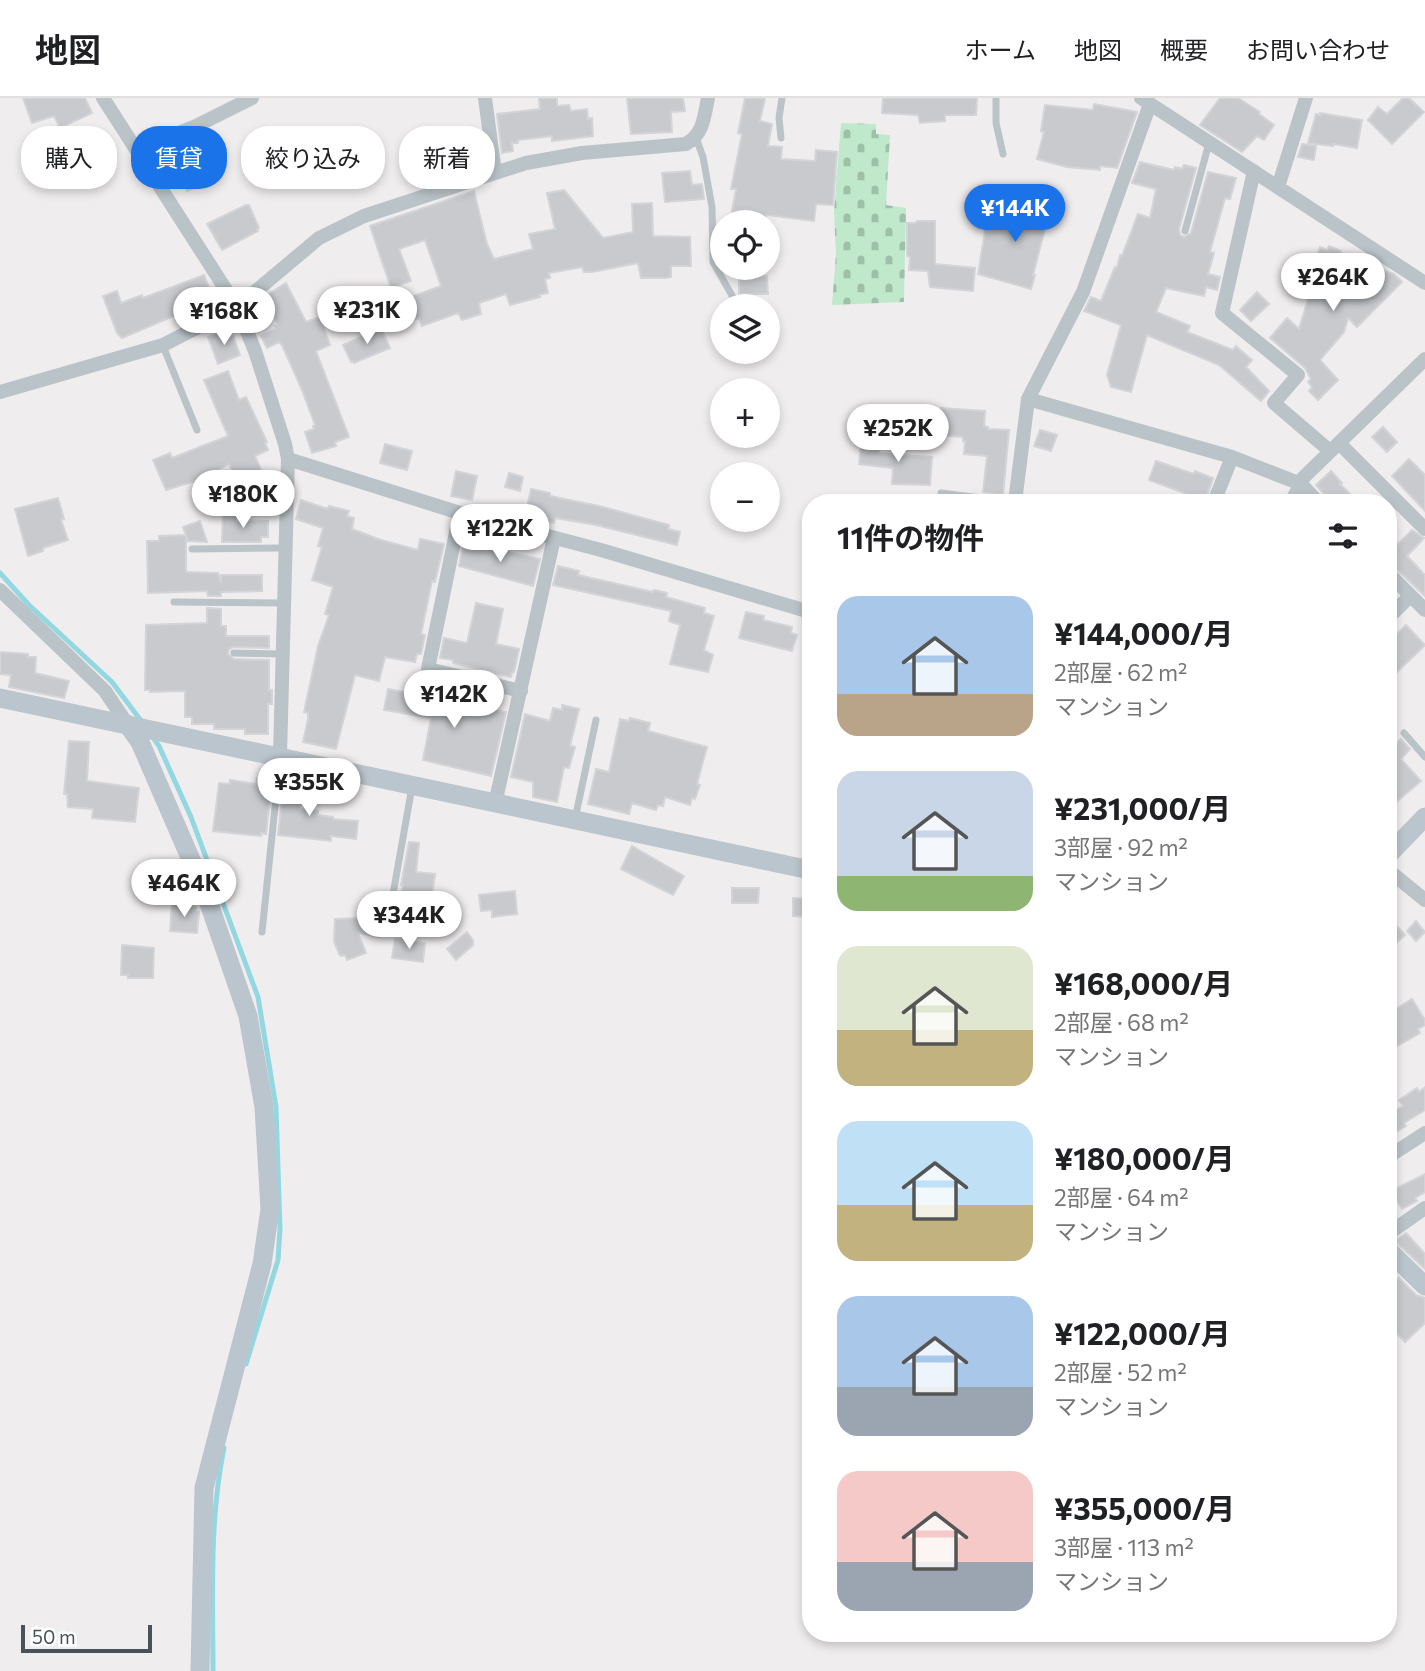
<!DOCTYPE html>
<html lang="ja">
<head>
<meta charset="utf-8">
<style>
  :root { --surface:#fff; --page:#f6f6f6; --text:#202124; --muted:#757577; --line:#e0e0e0; --accent:#1a73e8 }
  body { margin:0; font-family:Commissioner,"Noto Sans JP",sans-serif; background:var(--page); color:var(--text); height:100vh; display:flex; flex-direction:column; font-size:26px; white-space:nowrap }
  * { box-sizing:border-box; margin:0 }
  p { font-size:23px; color:var(--muted) }
  .icon { flex:none; width:38px; height:38px; fill:none; stroke:currentColor; stroke-width:2; stroke-linecap:round; stroke-linejoin:round }
  .map { position:relative; flex:1; overflow:hidden }
  .drawer { position:absolute; left:802px; top:396px; width:595px; height:1148px; display:flex; flex-direction:column; background:var(--surface); border-radius:28px; box-shadow:0 4px 10px #0003 }
  .drawer>* { flex:none }
  .guide { position:absolute; left:21px; top:28px; width:665px; height:63px; display:flex; gap:14px }
  .controls { position:absolute; left:710px; top:112px; display:grid; gap:14px }
  .controls a { display:grid; place-items:center; width:70px; height:70px; border-radius:50%; background:var(--surface); box-shadow:0 4px 10px #0003; font-size:35px }
  .scale { position:absolute; left:21px; bottom:18px; width:131px; box-sizing:border-box; padding-left:7px; border:4px solid #485258; border-top:0; font-size:19px; line-height:24px; white-space:nowrap; color:#485258; -webkit-text-stroke:5px #fff; paint-order:stroke }
  .price { position:absolute; translate:-50% -60px; padding:0 16px; border-radius:24px; background:#fff; color:#222; font-size:23px; line-height:46px; filter:drop-shadow(0 2px 4px #0008) }
  .price::after { content:''; position:absolute; left:50%; top:42px; width:21px; height:16px; margin-left:-10px; background:inherit; clip-path:polygon(0 0,100% 0,50% 100%) }
  .price.current { background:var(--accent); color:#fff }
  ul { padding:0; list-style:none }
  li { display:flex; align-items:center; gap:21px; height:175px; padding:0 35px }
  li span { display:grid; place-items:center; flex:none; width:196px; height:140px; border-radius:21px; color:#555 }
  li>.icon { margin-inline-start:auto }
  span .icon { width:84px; height:84px; fill:#fffc; stroke-width:1 }
  li b { font-size:30px }
  h2 { display:flex; justify-content:space-between; align-items:center; height:84px; padding:0 35px; font-size:30px }
  .tag { padding:0 24px; border-radius:28px; background:var(--surface); box-shadow:0 4px 10px #0003; font-size:24px; line-height:63px }
  .tag.current { background:var(--accent); color:#fff }
  header { display:flex; align-items:center; gap:42px; box-sizing:border-box; height:98px; padding:0 35px; background:var(--surface); border-bottom:2px solid var(--line) }
  header strong { font-size:33px }
  nav { display:flex; gap:38px; margin-inline-start:auto; font-size:24px }
  .map>svg:first-child { display:block }
  .cemetery { fill:url(#cemetery-stones) }
  .lines { fill:none; stroke-linecap:round; stroke-linejoin:round }
  .stream { stroke:#93d7e0; stroke-width:5 }
  .building { fill:#c8cace; stroke:#d2d4d8; stroke-width:2 }
  .lane { stroke:#bac3c8; stroke-width:7 }
  .street { stroke:#bac3c8; stroke-width:14 }
  .secondary { stroke:#bbc5cd; stroke-width:19 }
</style>
</head>
<body>
<header>
<strong>地図</strong>
<nav><a>ホーム</a><a>地図</a><a>概要</a><a>お問い合わせ</a></nav>
</header>
<div class="map">
<svg width="1425" height="1573" viewBox="0 0 1425 1573">
  <defs>
    <pattern id="cemetery-stones" width="16" height="16" patternUnits="userSpaceOnUse" patternTransform="scale(1.75)"><rect width="16" height="16" fill="#c0e9cc"/><path d="M2 7V4a2 2 0 0 1 4 0v3zM10 15v-3a2 2 0 0 1 4 0v3z" fill="#9ebfa8"/></pattern>
  </defs>
  <rect width="100%" height="100%" fill="#f0edee"/>
  <path class="cemetery" d="M841,25L876,26V36L890,37L886,107L906,110L904,204L832,207L836,156L834,114Z"/>
  <g class="lines">
    <path class="stream" d="M0,475L29,507L112,584L142,624
      M152,638L159,648L191,719L258,899L276,1009L280,1131L278,1162L246,1266
      M213,1573C213,1499 209,1423 224,1350"/>
  </g>
  <path class="building" d="M23,0H85L92,15L60,30L54,18L32,25Z
    M539,0H557V8L569,7L571,13L587,11L588,21L592,20L593,38L552,43V38L518,42V45H512L513,53L502,55L497,16L540,11Z
    M627,0H683L685,13L671,14L672,34L631,36Z
    M745,0H765L760,23L772,26L768,48L782,49L781,61L815,63L816,52L837,54L833,107L816,106L814,123L766,117L765,124H730L736,91H731L742,36L738,35Z
    M883,0H977L976,17H945V23L920,25L918,17L882,15Z
    M1220,0H1238L1260,14L1259,16L1274,27L1264,42L1257,38L1242,54L1200,27Z
    M1403,0H1409L1424,14L1392,46L1368,22L1378,9L1387,16Z
    M1094,6L1137,14L1117,70L1100,68V72L1067,69L1037,61L1044,34L1041,33L1045,7L1093,12Z
    M1320,15L1362,22L1357,50L1333,46V48L1308,45L1316,16L1320,17Z
    M480,37L483,58L455,62L454,56L441,59L439,44Z
    M202,42L217,80L187,93L182,83L178,85L166,59Z
    M1302,46L1316,48L1314,62L1298,59Z
    M1140,64L1174,72L1175,69L1182,71L1184,67L1196,70L1179,131L1180,137L1184,139L1191,135L1208,74L1236,80L1230,101L1225,100L1210,154L1214,155L1208,176L1220,179L1217,192L1206,189L1204,198L1166,190L1156,214L1190,228L1187,234L1233,252L1236,248L1252,262L1246,269L1269,293L1261,303L1219,267L1147,237L1131,294L1111,289L1107,277L1121,227L1084,213L1091,199L1101,203L1115,169L1117,170L1120,157L1122,158L1138,116L1150,120L1156,91L1132,85Z
    M690,73L692,87L702,86L704,101L665,104L662,75Z
    M564,92L603,140L633,134L632,106L652,105L653,138L690,139L691,168H671V179L666,180H641L638,165L592,174H584L582,169L549,175L550,180L545,181L548,195L539,197L540,199L510,207L506,196L479,205L481,216L462,222L458,215L422,228L419,220L413,222L405,201L441,188L425,142L399,151L411,183L391,190L370,128L474,93L487,146L494,161L533,151L529,136L555,131L547,95Z
    M1033,94L1053,100L1033,177H1035L1031,191L978,176L987,121L1024,120Z
    M246,107H249L259,130L257,131L258,133L222,152L207,126Z
    M917,123H935V166L975,170L973,193L930,189L928,173L909,172L910,159L907,158V125H916Z
    M1329,148L1341,153L1339,160L1394,176L1402,184L1357,229L1348,220L1344,234L1320,262L1338,282L1318,302L1309,293L1312,289L1308,284L1311,281L1305,270L1270,240L1287,220L1299,231L1311,191L1319,182L1321,174L1315,167L1320,149L1327,152Z
    M204,177L211,195L201,199L202,204L194,206L195,209L122,240L117,235L103,198L117,193L121,205L142,197L143,200Z
    M767,178L768,196H739V179Z
    M286,185L306,224L320,219L330,247L316,253L349,339L335,344L336,348L312,355L305,334L314,331L313,328L315,327L302,292L282,247L279,244L267,250L261,238L276,231L275,228L278,227L264,199Z
    M1257,194L1269,206L1251,223L1240,212Z
    M381,230L390,250L354,265L353,263L351,264L343,247Z
    M224,233L227,240L233,238L240,257L218,266L208,239Z
    M228,273L239,302L246,299L267,344L265,345L268,352L255,358L267,385L242,395L229,366L195,383L166,392L153,362L170,355L172,360L228,338L204,282Z
    M941,310L985,313L984,328L988,329V331L1009,332L1003,397L983,394L987,358L964,356L965,343H963V339L939,337Z
    M1383,329L1397,344L1387,354L1372,339Z
    M1040,332L1057,337L1051,353L1034,348Z
    M864,341L880,342L879,355L932,359L930,387L892,386L893,370L859,366L861,346H863Z
    M385,346L412,353L407,372L380,365Z
    M1409,361L1425,377V413L1392,378Z
    M1156,363L1194,376L1195,373L1213,380L1205,404H1196L1186,400L1187,396L1149,382Z
    M456,373L477,378L472,402L451,398Z
    M1331,373L1342,385L1340,386L1358,404H1331L1316,387Z
    M509,375L523,379L520,393L505,389Z
    M531,391L550,395V398L599,408L669,427L668,431L680,434L677,447L596,427L555,420L554,425L525,419Z
    M58,400L64,421L61,422L68,442L43,450V453L28,458L15,411Z
    M301,402L328,411L329,408L349,413L347,418L354,420L352,431L381,442L418,452L420,441L444,446L435,484L432,483L421,536L425,537L421,556H417L415,564L385,559L379,583L355,577L336,651L303,644L308,621V615L304,614L318,548L329,517L325,516L333,489L312,482L322,449L318,448L323,430L296,421Z
    M223,415H237V422L268,423V439H261V444H222Z
    M200,423L207,444L188,443L186,438V474L218,475L221,485V477H262V493L221,494V498H208L207,493L148,495L147,443H159V438L186,437L183,429Z
    M1412,432L1424,440L1407,458L1425,477V498L1388,463V451L1395,443L1398,446Z
    M470,446L540,461L533,488L459,468L463,447Z
    M558,468L579,473L578,477L653,494L654,492L667,495L666,499L705,510L704,515L714,518L704,552L713,557L708,574L670,566L680,527L669,523L671,513L553,487Z
    M476,505L503,511L496,546L519,551L514,574H512L511,579L453,565V562L440,560L444,540L467,545Z
    M207,510L221,511V528H226V538H269V550L233,549L229,551L228,556L234,561L269,562V592H272V606H268V636H245V631H214V626H192V619H185V593L150,594V592H145L146,527L207,525Z
    M746,514L764,518L763,522L792,529L791,535L797,537L792,553L739,540Z
    M1406,527L1425,547L1388,583V545Z
    M0,554L28,556V559H36L35,575L69,583L64,600L9,589L11,577L0,576Z
    M388,591L426,598V595L441,598L440,602L506,614L491,678L423,662L431,620L384,612Z
    M562,607L579,611L570,648L575,649L569,670L564,669L557,704L533,699V684L511,679L525,616L550,623L553,610L562,612Z
    M630,620L650,625L648,633L707,649L697,686L700,687L695,701L692,700L690,707L665,699L663,708L658,707L656,712L632,705L629,716L588,706L596,671L609,674L620,621L629,623Z
    M1401,641L1410,651L1401,661L1421,683L1388,711V646L1391,650Z
    M69,643L89,644L87,683L139,690L135,724L92,720L93,711L68,709L67,696H64Z
    M290,679L304,681L299,711L318,713V717L333,719V721L358,723L356,741L331,738V743L278,737L284,684L289,685Z
    M257,680L272,682L266,736L261,735V738L213,733L219,685L230,686V682L256,686Z
    M409,744L419,745L416,774L435,776L431,804L401,800L403,787H401Z
    M632,748L684,778L673,797L621,771Z
    M732,790H759L758,805H732Z
    M515,793L517,816L492,819V812L481,813L479,797Z
    M793,800L810,801V819L793,818Z
    M172,805L196,809V813L199,814L197,835L170,833Z
    M360,816L381,818L380,839L358,835L366,855L347,862L345,857L341,858L339,856L334,843L335,821L359,820Z
    M1388,818L1405,837L1388,853Z
    M1416,823L1425,834L1416,843L1407,833Z
    M467,834L473,842V847L456,862L447,851Z
    M395,841L425,845L423,864L392,860Z
    M122,847L154,850L153,880H128V877H121Z
    M1412,901L1425,922V927L1418,931L1420,935L1388,953V916Z
    M1425,989V1012L1404,1025L1406,1028L1388,1039V1017L1403,1008L1399,1002L1417,990L1419,994Z
    M1425,1076V1094L1415,1100L1417,1103L1402,1111L1391,1093Z
    M1406,1135L1425,1156V1171L1395,1143Z
    M1399,1180L1416,1197L1425,1200V1225L1405,1244L1388,1226V1190Z"/>
  <g class="lines">
    <path class="lane" d="M996,0V25L1003,56
      M696,40L703,59L712,109L713,164L738,208
      M781,40L779,20L782,0
      M1185,133L1209,45
      M163,248L197,332
      M941,395L1013,404
      M192,451L285,450
      M174,504L285,505
      M234,555L283,556
      M1404,635L1425,659
      M575,721L596,622
      M390,813L412,689
      M262,834L280,661"/>
    <path class="street" d="M103,0L237,209L255,253L285,346L288,361L280,657
      M485,0L495,75
      M1141,0L1425,185
      M136,52L196,28L252,0
      M1254,73L1222,215L1298,277L1274,305L1330,353
      M1278,89L1306,0
      M0,294L163,247L237,209L319,140L364,118L526,65L582,55L686,46C704,35 704,19 708,0
      M1028,301L1232,359L1301,386L1291,404
      M1339,345L1425,431
      M288,361L460,415L601,452L810,514
      M1015,404L1028,301L1083,194L1150,6
      M1214,404L1232,359
      M1318,404L1301,386L1303,380L1425,261
      M460,415L428,571L521,593
      M1388,475L1425,512
      M0,492L105,593L127,626
      M1388,520L1410,498
      M495,706L554,440
      M1388,772L1425,802
      M1388,1059L1425,1035
      M1388,1136L1425,1110"/>
    <path class="secondary" d="M0,600C270,656 540,715 810,772
      M127,626L140,644L205,794L248,918L264,1009L270,1111L262,1166L204,1390L200,1573
      M1388,757L1425,719
      M1388,1152L1425,1188"/>
  </g>
</svg>
<div class="controls">
<a><svg class="icon" aria-label="locate" viewBox="0 0 24 24"><circle cx="12" cy="12" r="6"/><path d="M12 2v4M12 18v4M2 12h4M18 12h4"/></svg></a>
<a><svg class="icon" aria-label="layers" viewBox="0 0 24 24"><path d="M12 4l9 5-9 5-9-5zM3 14l9 5 9-5"/></svg></a>
<a>+</a>
<a>−</a>
</div>
<div class="scale">50 m</div>
<b class="price current" style="left:1015px;top:146px">¥144K</b>
<b class="price" style="left:1333px;top:215px">¥264K</b>
<b class="price" style="left:367px;top:248px">¥231K</b>
<b class="price" style="left:224px;top:249px">¥168K</b>
<b class="price" style="left:898px;top:366px">¥252K</b>
<b class="price" style="left:243px;top:432px">¥180K</b>
<b class="price" style="left:500px;top:466px">¥122K</b>
<b class="price" style="left:454px;top:632px">¥142K</b>
<b class="price" style="left:309px;top:720px">¥355K</b>
<b class="price" style="left:184px;top:821px">¥464K</b>
<b class="price" style="left:409px;top:853px">¥344K</b>
<div class="guide">
<a class="tag">購入</a>
<a class="tag current">賃貸</a>
<a class="tag">絞り込み</a>
<a class="tag">新着</a>
</div>
<section class="drawer">
<h2>11件の物件<svg class="icon" aria-label="filters" viewBox="0 0 24 24"><path d="M4 7h16M4 17h16"/><circle cx="9" cy="7" r="2"/><circle cx="15" cy="17" r="2"/></svg></h2>
<ul>
<li><span style="background:linear-gradient(#a9c7e8 70%,#b9a48a 0)"><svg class="icon" aria-label="home" viewBox="0 0 24 24"><path d="M3 11l9-7 9 7M6 9v11h12V9"/></svg></span><div><b>¥144,000/月</b><p>2部屋 · 62 m²</p><p>マンション</p></div></li>
<li><span style="background:linear-gradient(#c9d6e8 75%,#8fb573 0)"><svg class="icon" aria-label="home" viewBox="0 0 24 24"><path d="M3 11l9-7 9 7M6 9v11h12V9"/></svg></span><div><b>¥231,000/月</b><p>3部屋 · 92 m²</p><p>マンション</p></div></li>
<li><span style="background:linear-gradient(#dfe7d0 60%,#c2b280 0)"><svg class="icon" aria-label="home" viewBox="0 0 24 24"><path d="M3 11l9-7 9 7M6 9v11h12V9"/></svg></span><div><b>¥168,000/月</b><p>2部屋 · 68 m²</p><p>マンション</p></div></li>
<li><span style="background:linear-gradient(#bfe0f5 60%,#c2b280 0)"><svg class="icon" aria-label="home" viewBox="0 0 24 24"><path d="M3 11l9-7 9 7M6 9v11h12V9"/></svg></span><div><b>¥180,000/月</b><p>2部屋 · 64 m²</p><p>マンション</p></div></li>
<li><span style="background:linear-gradient(#a9c7e8 65%,#9aa5b1 0)"><svg class="icon" aria-label="home" viewBox="0 0 24 24"><path d="M3 11l9-7 9 7M6 9v11h12V9"/></svg></span><div><b>¥122,000/月</b><p>2部屋 · 52 m²</p><p>マンション</p></div></li>
<li><span style="background:linear-gradient(#f6c9c9 65%,#9aa5b1 0)"><svg class="icon" aria-label="home" viewBox="0 0 24 24"><path d="M3 11l9-7 9 7M6 9v11h12V9"/></svg></span><div><b>¥355,000/月</b><p>3部屋 · 113 m²</p><p>マンション</p></div></li>
</ul>
</section>
</div>
</body>
</html>
